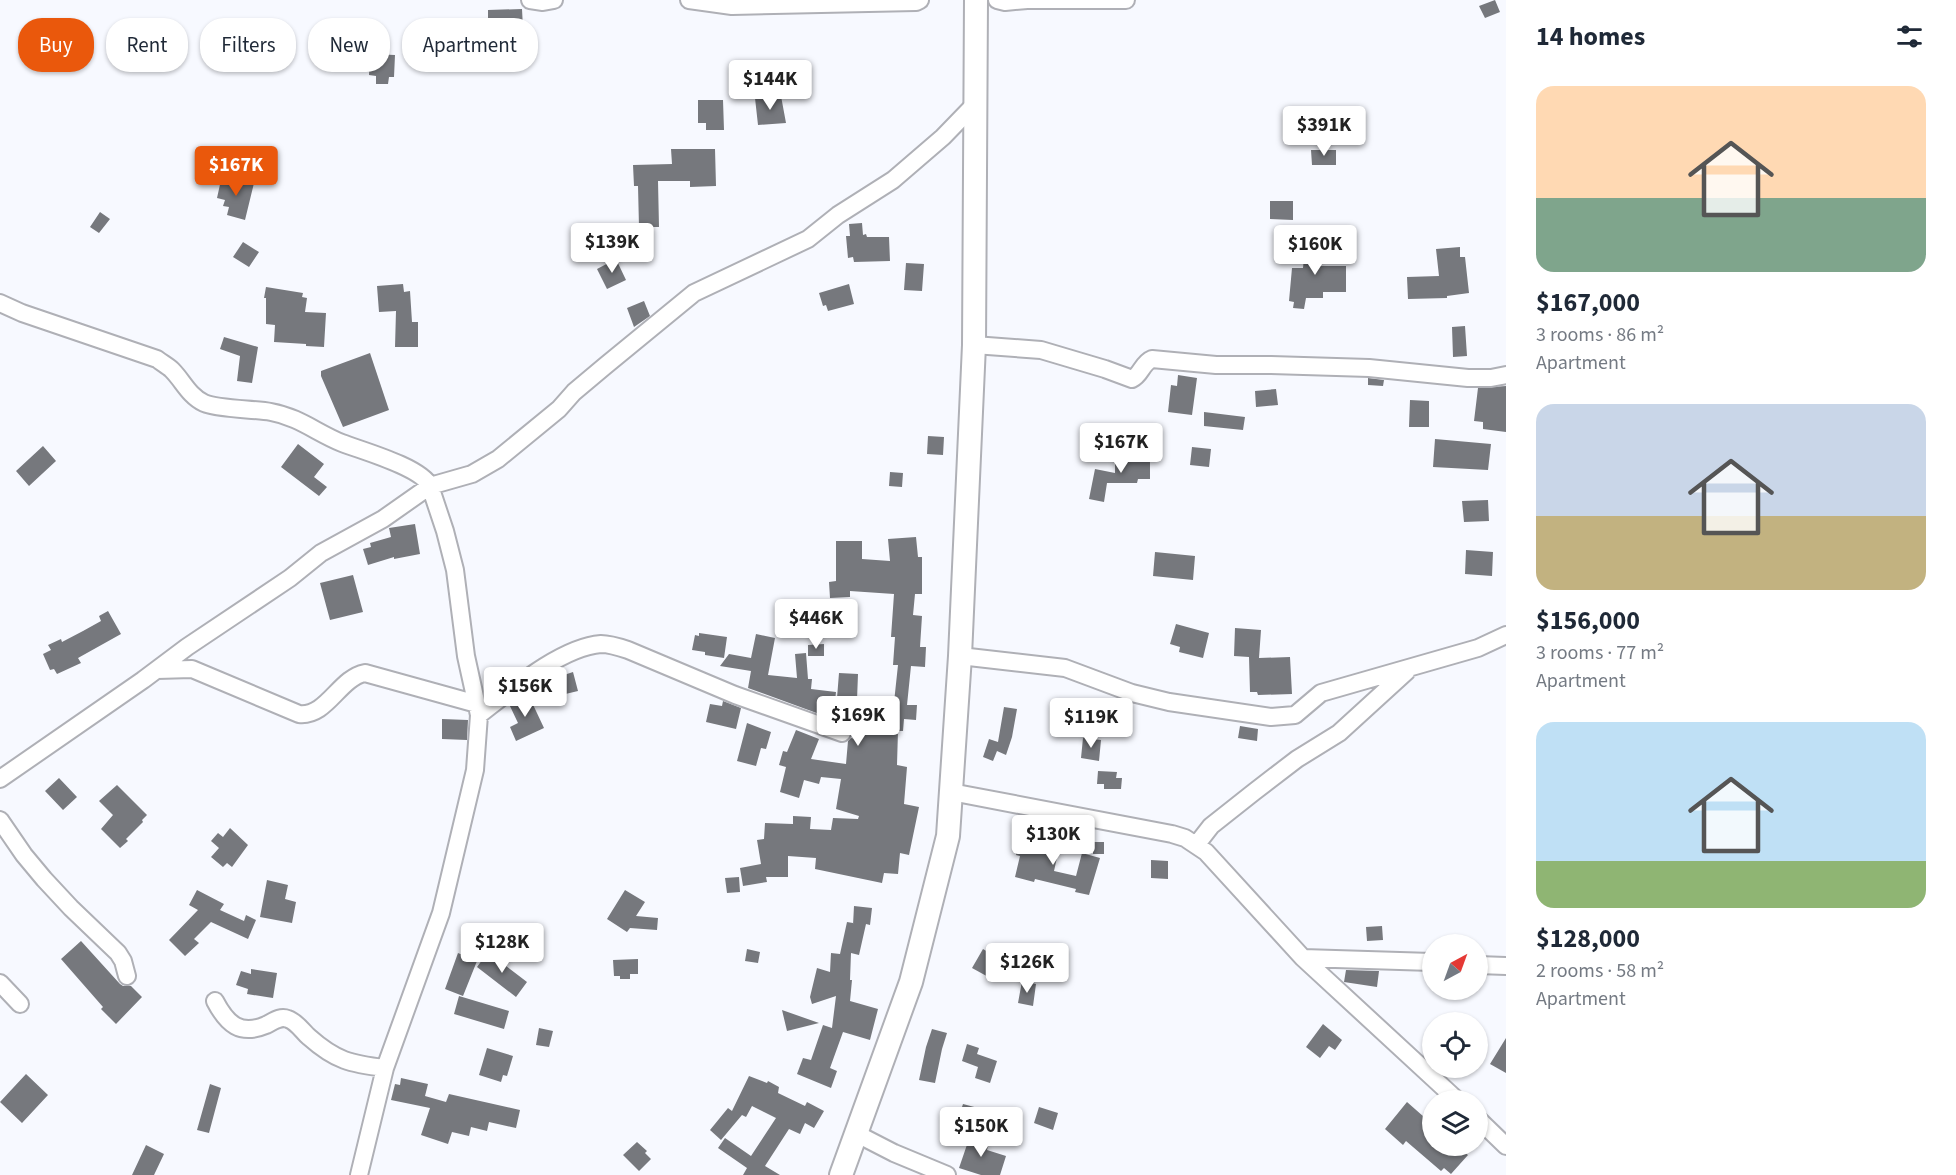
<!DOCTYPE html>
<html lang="en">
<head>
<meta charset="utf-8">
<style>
  :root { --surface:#fff; --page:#f6f6f7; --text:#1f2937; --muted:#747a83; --accent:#ea580c }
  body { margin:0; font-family:"Source Sans 3",sans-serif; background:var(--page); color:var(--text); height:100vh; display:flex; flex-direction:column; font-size:22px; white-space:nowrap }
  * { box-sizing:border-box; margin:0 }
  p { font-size:20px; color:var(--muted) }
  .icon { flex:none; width:33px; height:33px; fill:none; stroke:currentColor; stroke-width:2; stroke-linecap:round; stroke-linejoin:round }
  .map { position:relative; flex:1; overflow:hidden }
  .panel { display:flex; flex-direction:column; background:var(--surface); width:450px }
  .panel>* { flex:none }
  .guide { position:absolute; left:18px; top:18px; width:570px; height:54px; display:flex; gap:12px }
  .needle { width:39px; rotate:41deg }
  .buttons { position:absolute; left:1422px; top:934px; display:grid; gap:12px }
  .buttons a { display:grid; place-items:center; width:66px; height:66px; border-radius:50%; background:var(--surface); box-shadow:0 2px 4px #0004; font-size:30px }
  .price { position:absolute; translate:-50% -51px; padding:0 14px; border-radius:6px; background:#fff; color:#222; font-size:20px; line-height:39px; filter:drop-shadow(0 2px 3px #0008) }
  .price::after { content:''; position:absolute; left:50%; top:36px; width:18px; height:14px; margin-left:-9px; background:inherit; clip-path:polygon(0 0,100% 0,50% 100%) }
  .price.current { background:var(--accent); color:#fff }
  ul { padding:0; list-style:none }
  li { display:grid; align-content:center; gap:12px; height:318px; padding:0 30px }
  li span { display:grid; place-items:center; height:186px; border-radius:18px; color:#555 }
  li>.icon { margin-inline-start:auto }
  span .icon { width:108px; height:108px; fill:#fffc; stroke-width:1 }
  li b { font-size:26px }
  h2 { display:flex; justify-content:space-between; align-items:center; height:72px; padding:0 30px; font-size:26px }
  .tag { padding:0 21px; border-radius:24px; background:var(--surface); box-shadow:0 2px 4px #0004; font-size:21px; line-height:54px }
  .tag.current { background:var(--accent); color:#fff }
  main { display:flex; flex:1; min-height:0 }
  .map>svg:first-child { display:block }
  .building { fill:#76787d }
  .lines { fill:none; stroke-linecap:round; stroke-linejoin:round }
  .street-casing { stroke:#afb0b6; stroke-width:20 }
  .secondary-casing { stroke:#afb0b6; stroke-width:26 }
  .street { stroke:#fff; stroke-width:16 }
  .secondary { stroke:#fff; stroke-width:22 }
</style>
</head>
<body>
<main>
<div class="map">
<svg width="1506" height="1175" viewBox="0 0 1506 1175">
  <rect width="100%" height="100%" fill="#f7f9ff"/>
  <path class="building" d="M1495,0L1500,12L1485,18L1479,6Z
    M522,9L523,28H513L514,45L488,46V10Z
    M370,54L395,55L394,77H389L388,84H376V76L369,75Z
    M781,96L786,123L758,125L755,98Z
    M698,100H723L724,130H706V123H698Z
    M671,149H715L716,186L690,187V181H658L659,227H639L638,186H634L633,165L672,164Z
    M1311,150H1336V165H1312Z
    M238,179L254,183L245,220L227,215L229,207L223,206L225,200L217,198L221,180L236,184Z
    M1270,201H1293V220L1270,219Z
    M100,212L110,219L99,233L90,227Z
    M862,223L863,235L866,234L867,237H889L890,261L854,262L853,257L848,258L846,236H850L849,224Z
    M1307,227L1318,228L1313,266H1346V292H1323V298H1306L1304,309L1293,308L1294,302L1289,301L1292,268H1303Z
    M243,242L259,252L249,267L233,257Z
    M1460,247V257H1465L1469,293L1447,296V298L1408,299L1407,277L1439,276L1436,249Z
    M616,259L626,280L607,289L597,269Z
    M906,263L924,264L922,291L904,290Z
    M403,284L404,292L410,291L412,322H418V347H395L396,311L379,312L377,286Z
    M849,284L854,304L828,311L826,305L823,306L819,293Z
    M266,287L303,293L302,297L307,298L305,312L326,313L324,347L306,346V344L274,342L275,325L266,324V298H264Z
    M644,301L650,316L634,327L627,308Z
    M1465,326L1467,356L1453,357L1452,327Z
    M224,337L258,347L252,383L237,381L240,356L220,349Z
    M370,353L389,410L343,427L321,376V371Z
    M1178,375L1197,378L1192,415L1168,412L1171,385L1177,386Z
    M1368,378L1384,380L1383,386L1368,385Z
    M1506,386V432L1483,429V422L1474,421L1478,388Z
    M1276,389L1278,405L1256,407L1255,391Z
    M1410,400L1429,401V427H1409Z
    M1204,412L1245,417L1243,430L1204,426Z
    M928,436L944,437L943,455L927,454Z
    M1435,439L1491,444L1488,470L1433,467Z
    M298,444L324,464L314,477L327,487L319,496L281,467Z
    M43,446L56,461L29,486L16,471Z
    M1192,447L1211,449L1209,467L1190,465Z
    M1131,454H1150V479H1138L1137,483H1107L1104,502L1089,499L1095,469L1115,473V457H1131Z
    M890,472L903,473L902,487L889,486Z
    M1488,500L1489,521L1464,522L1462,501Z
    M415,524L420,554L394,559V557L368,565L363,549L371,547L370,543L391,537L389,528Z
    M916,537L918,557H922V594H915L913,615L922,616L920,647H926L925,667L911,666L907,705H917L916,720L904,719L903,731H898L897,765L907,767L904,804L919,807L909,855L900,853L898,874L884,873L882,883L815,869L816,858L788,856V877H766L767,882L743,886L740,868L761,864L757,840L764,839L765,823L793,824V816L811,817L810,829L831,830L833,818L858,819L859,816L836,809L841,779L821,777L819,784L804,780L799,798L780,792L786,767L779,765L783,751L787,752L796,730L819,739L811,759L846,764L848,741L851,738L859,740L861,721H892L898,665H893L895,637H891L894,594L850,591V597L830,598L829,582L836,581V541H862V559L890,561L888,539Z
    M1466,550L1493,552L1492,576L1465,574Z
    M1155,552L1195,556L1193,580L1153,576Z
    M353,575L363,612L330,620L320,583Z
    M108,611L121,634L78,658L81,663L57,674L54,669L50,670L43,654L51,650L48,645L61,639L62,642L83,631L101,621L99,616Z
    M1176,624L1209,633L1203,658L1179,652L1180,647L1170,644Z
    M1235,628L1261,630L1259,658L1290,657L1292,694L1258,695L1257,692H1250L1249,657L1234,656Z
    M699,633L727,637L724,658L705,655V652L692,650L695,635L699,636Z
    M756,634L775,638L768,675L797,678L795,654L806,653L808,679H812L811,689L836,692L833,719L748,688L751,671L720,666L729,654L751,658Z
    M824,644V656H808V645Z
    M563,669L564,675L573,672L578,691L553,697L548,677Z
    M839,673L858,674L857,700L837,698Z
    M528,694L544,728L516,741L510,727L518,723L509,704Z
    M723,701L741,708L736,729L706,722L710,704L722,706Z
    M1004,707L1017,709L1012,737L1006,755L997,751L993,761L983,757L989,739L998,742Z
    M442,719L468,720L467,740L442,739Z
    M747,723L771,732L766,749L761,748L756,766L737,761Z
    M1240,726L1258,729L1257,741L1238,738Z
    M1083,738L1101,740L1099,761L1081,758Z
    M1098,771L1117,772L1116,778H1122L1121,789H1104V784H1097Z
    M59,778L77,797L63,810L45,791Z
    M117,785L147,815L142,820L143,822L126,839L128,841L120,848L101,829L113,815L99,801Z
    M230,828L248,845L232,867L227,863L223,867L211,857L219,848L211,841L218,833L223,837Z
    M1020,836L1060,844L1054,871L1076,876L1082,853L1100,858L1089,895L1075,892L1076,889L1035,879L1034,882L1015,877L1020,856L1016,855Z
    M1093,842H1104V854H1093Z
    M1151,860L1168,861V879L1151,878Z
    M739,877L740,892L727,893L725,878Z
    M267,880L288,885L285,899L296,902L292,923L260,917Z
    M197,890L224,904L220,910L244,921L246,915L256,920L248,939L211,922L194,939L199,943L185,956L169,940L198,910L189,905Z
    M625,890L645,902L636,916L658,918L657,930L630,928L627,932L607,919Z
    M854,906L872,908L870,925L866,924L859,955L851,953L850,980H852L850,1001L878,1009L870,1040L843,1032L830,1068L837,1071L831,1088L797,1074L803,1058L811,1060L823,1025L832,1028L836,996L812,1004L810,997L817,968L830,972L831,953L840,954L847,922L853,923V925Z
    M1382,926L1383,940L1367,941L1366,927Z
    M81,941L120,984L123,986H131L142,997L116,1024L101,1009L103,1007L61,959Z
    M747,949L760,952L758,963L745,961Z
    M983,949L1003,961L992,979L972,968Z
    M488,952L527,982L516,997L477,967Z
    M458,953L477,961L463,996L445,989Z
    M638,959V974H630V979H620V976H614L613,960Z
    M251,969L277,973L273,998L247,994L248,989L236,985L241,971L251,974Z
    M1346,970L1379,971L1377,987L1344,982Z
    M1022,981L1036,984L1033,1006L1018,1003Z
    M459,996L509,1011L504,1029L454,1014Z
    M782,1010L819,1023L787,1031Z
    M1323,1024L1342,1040L1335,1050L1329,1046L1320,1058L1306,1047Z
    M539,1028L553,1031L549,1047L536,1045Z
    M932,1029L947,1033L942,1049L935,1083L919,1080L926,1047Z
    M1506,1038V1073L1490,1064Z
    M967,1044L979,1048L977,1054L997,1061L990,1083L975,1078L978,1067L962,1061Z
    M487,1048L513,1056L507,1076L503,1075L501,1082L479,1075Z
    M26,1074L48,1095L22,1123L0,1102Z
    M749,1076L767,1083L768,1081L779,1087L778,1093L805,1106L807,1102L824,1111L814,1128L805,1123L800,1134L789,1129L765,1166L780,1175H743L747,1168L718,1148L725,1138L751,1156L776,1118L752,1106L746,1117L742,1115L721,1140L710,1130L728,1108L732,1111Z
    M401,1078L428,1084L425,1096L446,1102L449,1094L520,1110L516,1128L489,1122L487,1131L471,1127L469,1136L452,1132L448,1144L421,1135L430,1108L391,1100L395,1084L400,1085Z
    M210,1084L221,1088L209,1133L197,1130Z
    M1407,1102L1432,1124V1146H1457L1468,1155L1451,1174L1444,1168L1441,1171L1406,1141L1403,1145L1385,1129Z
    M963,1104L978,1108L972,1127L957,1122Z
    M1039,1107L1058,1113L1053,1130L1034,1123Z
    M971,1133L990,1139L987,1150L1006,1156L1000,1175H981L959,1168Z
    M637,1142L647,1151L645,1153L651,1159L639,1171L623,1155Z
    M146,1145L164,1154L154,1175H132Z"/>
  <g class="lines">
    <g class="street-casing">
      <path id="street" d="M530,0L543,2L554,0
        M689,0L732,6L916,2L920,0
        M997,0L1005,2L1027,0H1126
        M0,303L22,313L157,359C162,363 168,366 172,370C183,381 189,396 204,403C217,409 255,409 271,412C299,417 317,433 342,443C363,451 421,467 430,486L445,531L455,570L466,656L479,715L475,770L441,913L385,1068L359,1175
        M974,345L1041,350L1105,369L1132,379C1141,375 1142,363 1152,359L1216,365H1271L1369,368L1468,378H1491L1506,375
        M960,656L1065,668L1132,693L1169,702L1271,717L1295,715L1321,693L1478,648L1506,635
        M157,670L192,669L299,714C327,717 339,678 365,673L477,704
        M479,715C510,691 561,647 601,644C610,644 619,647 628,650L735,695L842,733
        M0,779L143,680L187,647L290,578L321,553L383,519L430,486L472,474L498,459L559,409L574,392L605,366L694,293L808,239L838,215L893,180L943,137L974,105
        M951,792L1172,834L1185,838L1206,852L1303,958L1458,1101
        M0,820L24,855L44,879L71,908L118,953L123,961L127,976
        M1197,844L1211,826L1254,792L1297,759L1339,733L1407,671
        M1303,958L1432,962
        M1478,965L1506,966
        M0,983L20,1004
        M215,1001C227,1024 240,1036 266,1025C274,1021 280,1016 288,1019C297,1022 303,1032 309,1037C336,1061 351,1064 385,1068
        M1478,1119L1506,1146
        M857,1134L894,1153L947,1175"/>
    </g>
    <g class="secondary-casing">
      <path id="secondary" d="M841,1175L911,982L948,836L960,656L974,345L976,0"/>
    </g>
    <use href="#street" class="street"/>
    <use href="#secondary" class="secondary"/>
  </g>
</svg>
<div class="buttons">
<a><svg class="needle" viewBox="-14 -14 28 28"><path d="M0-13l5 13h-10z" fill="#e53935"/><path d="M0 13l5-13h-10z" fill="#747a83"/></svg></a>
<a><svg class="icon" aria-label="locate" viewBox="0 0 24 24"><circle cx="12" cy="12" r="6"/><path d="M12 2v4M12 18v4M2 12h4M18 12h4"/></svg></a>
<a><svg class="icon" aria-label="layers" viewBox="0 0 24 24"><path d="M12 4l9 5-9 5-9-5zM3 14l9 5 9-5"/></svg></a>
</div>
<b class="price" style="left:770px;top:111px">$144K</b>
<b class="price" style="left:1324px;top:157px">$391K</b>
<b class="price current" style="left:236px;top:197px">$167K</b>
<b class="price" style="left:612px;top:274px">$139K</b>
<b class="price" style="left:1315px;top:276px">$160K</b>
<b class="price" style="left:1121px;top:474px">$167K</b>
<b class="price" style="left:816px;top:650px">$446K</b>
<b class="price" style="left:525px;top:718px">$156K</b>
<b class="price" style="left:858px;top:747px">$169K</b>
<b class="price" style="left:1091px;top:749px">$119K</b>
<b class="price" style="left:1053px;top:866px">$130K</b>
<b class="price" style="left:502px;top:974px">$128K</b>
<b class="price" style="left:1027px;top:994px">$126K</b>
<b class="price" style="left:981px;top:1158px">$150K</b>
<div class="guide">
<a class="tag current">Buy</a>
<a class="tag">Rent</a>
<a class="tag">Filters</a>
<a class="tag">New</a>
<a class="tag">Apartment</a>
</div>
</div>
<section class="panel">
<h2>14 homes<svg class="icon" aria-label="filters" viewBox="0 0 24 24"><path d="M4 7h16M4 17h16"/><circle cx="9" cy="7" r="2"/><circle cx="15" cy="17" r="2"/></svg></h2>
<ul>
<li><span style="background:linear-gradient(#ffd9b3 60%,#7fa58c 0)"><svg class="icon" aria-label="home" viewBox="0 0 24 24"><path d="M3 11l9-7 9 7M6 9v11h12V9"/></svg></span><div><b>$167,000</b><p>3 rooms · 86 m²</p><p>Apartment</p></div></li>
<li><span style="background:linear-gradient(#c9d6e8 60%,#c2b280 0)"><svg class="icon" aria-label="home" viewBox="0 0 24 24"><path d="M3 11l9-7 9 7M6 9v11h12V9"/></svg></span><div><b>$156,000</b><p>3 rooms · 77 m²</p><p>Apartment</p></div></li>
<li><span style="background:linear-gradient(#bfe0f5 75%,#8fb573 0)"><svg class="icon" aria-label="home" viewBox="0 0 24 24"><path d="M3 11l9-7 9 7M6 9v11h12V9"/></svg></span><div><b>$128,000</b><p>2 rooms · 58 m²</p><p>Apartment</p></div></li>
</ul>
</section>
</main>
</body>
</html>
